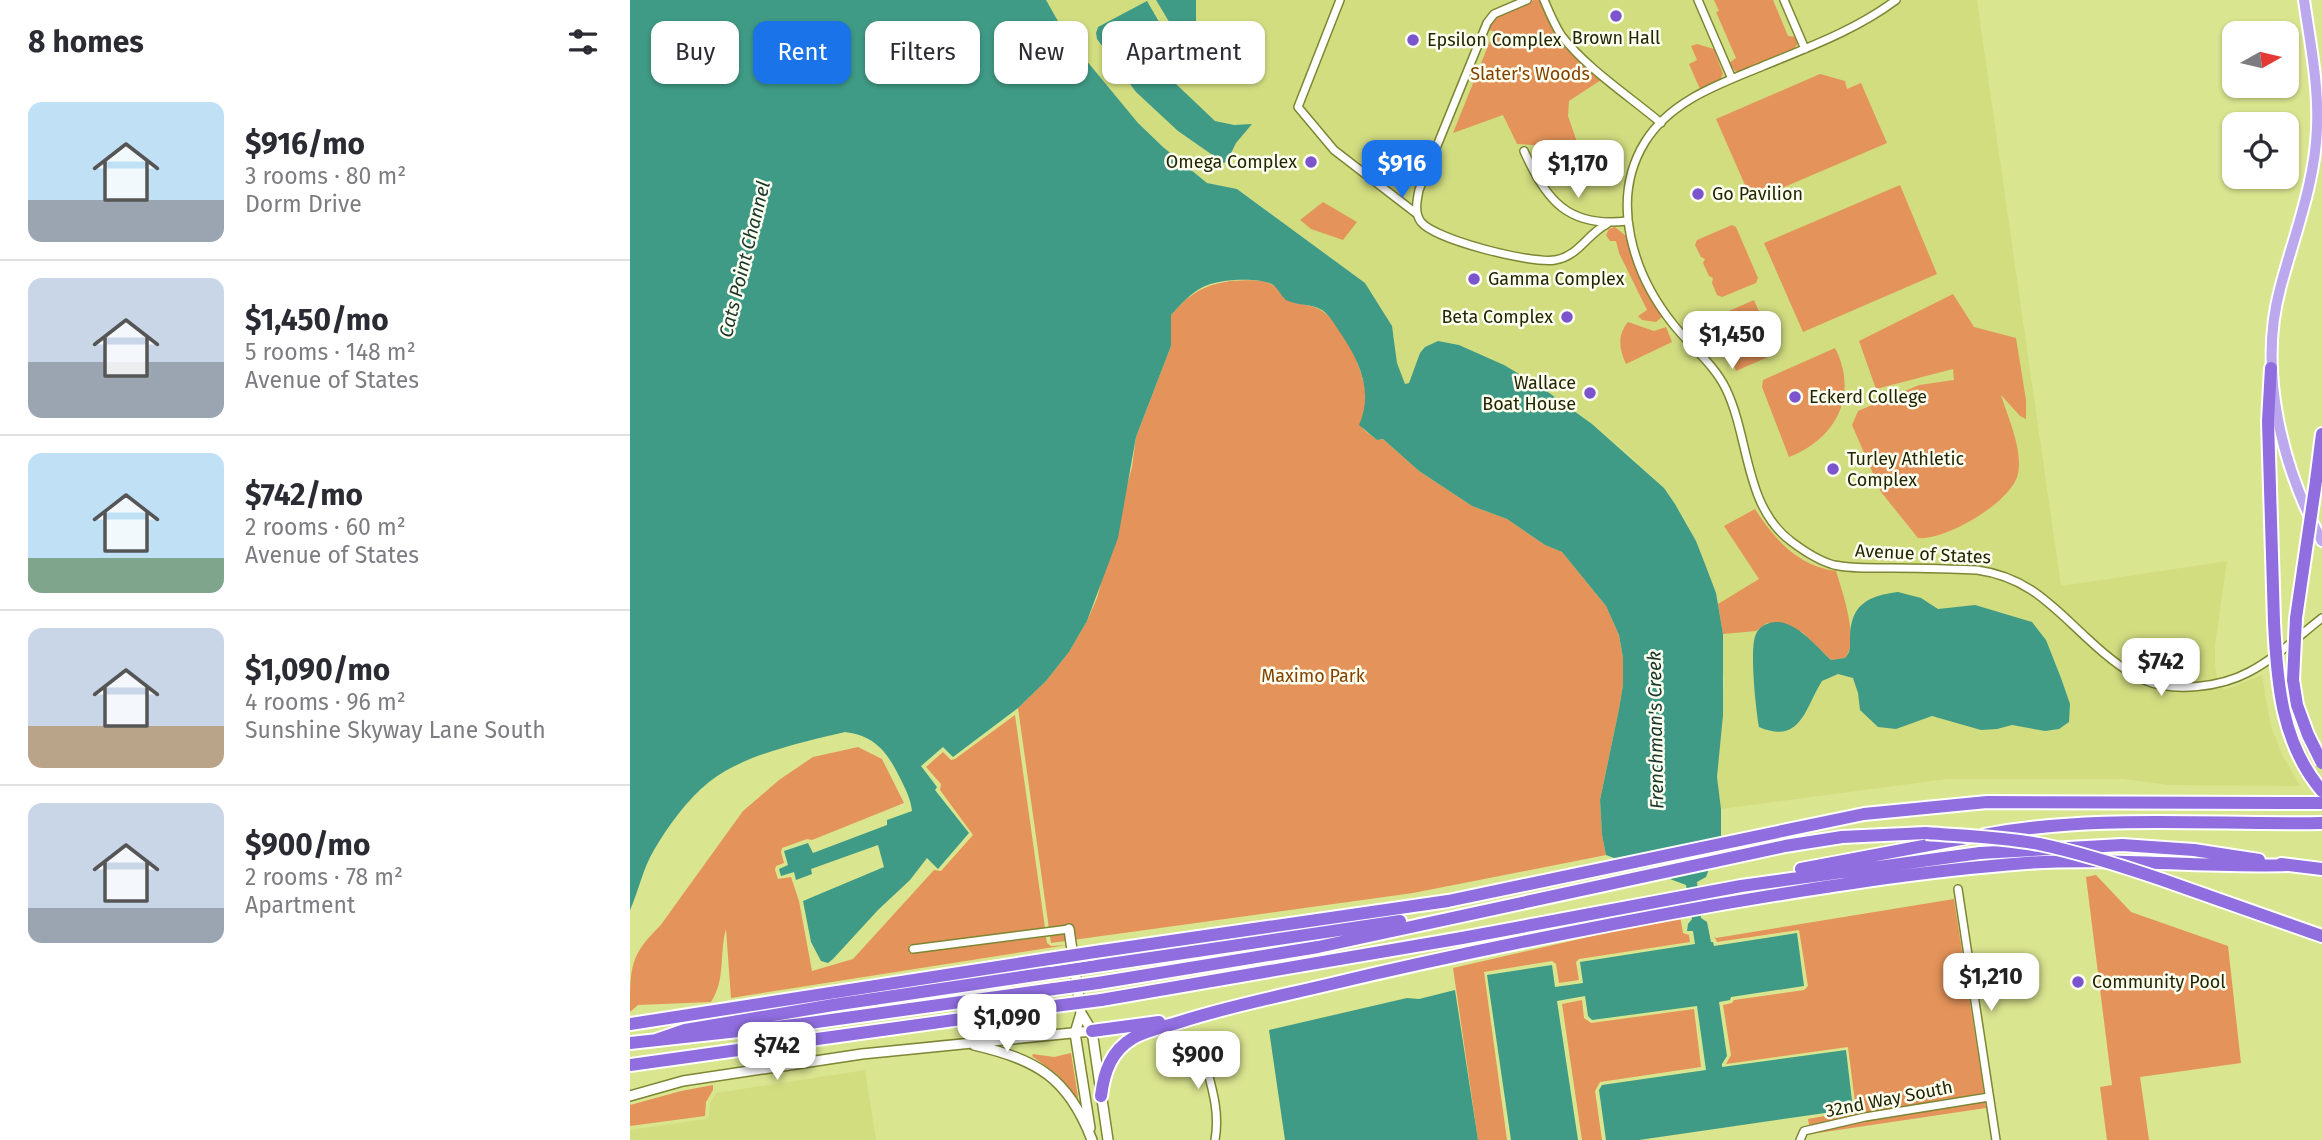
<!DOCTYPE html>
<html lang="en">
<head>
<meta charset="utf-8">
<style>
  :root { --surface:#fff; --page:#f7f7f7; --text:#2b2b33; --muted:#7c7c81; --line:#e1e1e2; --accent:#1a73e8 }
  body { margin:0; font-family:"Fira Sans",sans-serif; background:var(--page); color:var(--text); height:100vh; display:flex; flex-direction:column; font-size:26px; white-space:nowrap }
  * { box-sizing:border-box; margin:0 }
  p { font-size:23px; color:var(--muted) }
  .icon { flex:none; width:38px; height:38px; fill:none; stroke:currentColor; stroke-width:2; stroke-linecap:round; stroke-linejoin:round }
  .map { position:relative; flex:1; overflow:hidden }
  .panel { display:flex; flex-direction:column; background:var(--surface); width:630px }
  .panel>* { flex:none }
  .hud { position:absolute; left:21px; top:21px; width:665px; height:63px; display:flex; gap:14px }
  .needle { width:46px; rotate:82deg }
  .fabs { position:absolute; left:1592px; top:21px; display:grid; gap:14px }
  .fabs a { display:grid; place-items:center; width:77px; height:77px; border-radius:14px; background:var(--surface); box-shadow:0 2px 5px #0004; font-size:35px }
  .price { position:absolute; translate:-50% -60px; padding:0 16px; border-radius:14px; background:#fff; color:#222; font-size:23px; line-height:46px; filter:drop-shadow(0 2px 4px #0008) }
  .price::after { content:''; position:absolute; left:50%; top:42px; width:21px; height:16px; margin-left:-10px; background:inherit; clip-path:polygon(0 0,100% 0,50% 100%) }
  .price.current { background:var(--accent); color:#fff }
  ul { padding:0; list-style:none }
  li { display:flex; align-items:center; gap:21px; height:175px; padding:0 28px }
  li+li { border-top:2px solid var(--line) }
  li span { display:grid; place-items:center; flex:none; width:196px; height:140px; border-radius:14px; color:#555 }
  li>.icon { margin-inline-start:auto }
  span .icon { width:84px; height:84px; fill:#fffc; stroke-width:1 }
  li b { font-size:30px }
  h2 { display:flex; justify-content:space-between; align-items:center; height:84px; padding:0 28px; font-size:30px }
  .chip { padding:0 24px; border-radius:14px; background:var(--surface); box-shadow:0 2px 5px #0004; font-size:24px; line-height:63px }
  .chip.current { background:var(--accent); color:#fff }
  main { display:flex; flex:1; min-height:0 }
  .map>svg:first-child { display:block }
  .built { fill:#d2dd80 }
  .green { fill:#e4935a }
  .water { fill:#3f9b85 }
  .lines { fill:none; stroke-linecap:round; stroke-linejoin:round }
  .minor-casing { stroke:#7d8633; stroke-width:10 }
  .tertiary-casing { stroke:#7d8633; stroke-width:12 }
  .primary-casing { stroke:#fff; stroke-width:14 }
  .motorway-casing { stroke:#fff; stroke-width:16 }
  .minor { stroke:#fff; stroke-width:7 }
  .tertiary { stroke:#fff; stroke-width:9 }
  .primary { stroke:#bca8ec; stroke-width:10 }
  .motorway { stroke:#906ee0; stroke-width:12 }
  .motorway-bridge-casing { stroke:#fff; stroke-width:16; stroke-linecap:butt }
  .motorway-bridge { stroke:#906ee0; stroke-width:12 }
  .poi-dot { fill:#7c55ce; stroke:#fcffef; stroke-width:2.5 }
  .labels { text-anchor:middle; stroke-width:5; stroke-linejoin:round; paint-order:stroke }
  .poi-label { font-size:18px; fill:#232603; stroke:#fcffef; text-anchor:start }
  .park-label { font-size:18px; fill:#834101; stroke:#fcffef }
  .street-label { font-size:18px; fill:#232603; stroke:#fcffef }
  .water-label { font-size:19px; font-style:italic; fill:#19352e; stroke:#fcffef }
</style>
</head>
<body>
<main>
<section class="panel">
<h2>8 homes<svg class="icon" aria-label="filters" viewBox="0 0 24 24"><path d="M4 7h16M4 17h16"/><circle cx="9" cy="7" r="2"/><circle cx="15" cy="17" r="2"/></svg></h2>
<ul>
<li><span style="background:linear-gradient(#bfe0f5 70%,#9aa5b1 0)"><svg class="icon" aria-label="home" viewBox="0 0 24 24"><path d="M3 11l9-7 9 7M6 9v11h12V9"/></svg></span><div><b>$916/mo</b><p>3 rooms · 80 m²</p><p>Dorm Drive</p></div></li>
<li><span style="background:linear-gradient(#c9d6e8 60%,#9aa5b1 0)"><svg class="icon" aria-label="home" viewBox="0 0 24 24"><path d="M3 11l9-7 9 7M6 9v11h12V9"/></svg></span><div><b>$1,450/mo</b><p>5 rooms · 148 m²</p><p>Avenue of States</p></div></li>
<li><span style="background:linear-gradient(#bfe0f5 75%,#7fa58c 0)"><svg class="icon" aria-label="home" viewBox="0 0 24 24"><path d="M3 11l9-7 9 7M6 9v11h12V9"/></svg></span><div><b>$742/mo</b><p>2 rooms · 60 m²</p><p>Avenue of States</p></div></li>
<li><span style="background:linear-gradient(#c9d6e8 70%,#b9a48a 0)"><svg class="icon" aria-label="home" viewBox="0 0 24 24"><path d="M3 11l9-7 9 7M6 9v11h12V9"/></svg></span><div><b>$1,090/mo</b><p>4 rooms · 96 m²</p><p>Sunshine Skyway Lane South</p></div></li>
<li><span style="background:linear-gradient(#c9d6e8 75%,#9aa5b1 0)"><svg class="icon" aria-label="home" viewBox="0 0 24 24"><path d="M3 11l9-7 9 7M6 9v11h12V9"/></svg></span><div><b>$900/mo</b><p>2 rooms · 78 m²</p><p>Apartment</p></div></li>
</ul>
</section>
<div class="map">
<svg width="1692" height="1140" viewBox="0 0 1692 1140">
  <rect width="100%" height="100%" fill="#dae590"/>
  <path class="built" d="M416,0H1347L1431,586L1597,561L1585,646V664L1587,678L1594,690L1632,675L1641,727L1653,756L1670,786L1539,785L1493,779H1317L1091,809L1087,777L1094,680L1075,564L1057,523L1034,488L997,453L941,407L874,365L829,345L808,341L795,347L790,353L779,383L775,384L767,363L764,336L735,283L608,189L577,183L533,147L508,123L437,37Z
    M235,1070L246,1140H0V1130L76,1119L79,1116L80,1103L86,1093Z"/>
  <path class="green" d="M904,0H914L931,36L974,78L939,101L938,116L947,142L939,150L922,155L921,146L887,144L873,115L823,133L864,31L856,30L865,17Z
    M1084,0H1143L1158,36L1167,37V45L1165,48L1110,72L1105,71L1099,63L1106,58L1086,12L1089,11Z
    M1067,44L1084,49L1093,74L1089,81L1070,89L1059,64L1067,60L1061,46Z
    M1190,74L1215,81L1217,89L1231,83L1257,143L1122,201L1086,119Z
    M1270,185L1307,274L1173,332L1134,243Z
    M693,202L727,222L713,240L681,229L670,220Z
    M1102,225L1106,227L1128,278L1126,283L1092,297L1087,295L1082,283L1083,278L1079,276L1073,263L1075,259L1071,257L1065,245L1067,240Z
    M985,227L996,236L1002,259L1030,313L1032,317L1026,322L1012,320L1008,316L1017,310L989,253L986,241H980L976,235L979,229Z
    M600,281C614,281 631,278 643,285C649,289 652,297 658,300C667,305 680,304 689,309C712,321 735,372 736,397C736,408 732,417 733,429L747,440L753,439L789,471L842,506L877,519L915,545L932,552L976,606L989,635L993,658V685L989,709L970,800L972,835L976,855L783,893L421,943L388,708L416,681L439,652L457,621L467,598L502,467L506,437L541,346V315C561,293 571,286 600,281Z
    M1323,294L1344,327L1386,338L1396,400V419L1390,416L1371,395C1378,418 1393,449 1388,474C1382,502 1315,541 1288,538L1251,492L1222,425L1228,411L1289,385L1324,380L1323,369L1246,389L1229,341Z
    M1124,300L1147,353L1106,371L1083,318Z
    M998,322L1024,331L1036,327L1042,342L996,364C989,349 987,335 998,322Z
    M1205,348C1229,395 1206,439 1159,457L1132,387L1133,380Z
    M1125,509C1145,540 1168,566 1206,571C1212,591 1230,641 1215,658L1201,660L1172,632L1137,623L1126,631L1093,634L1088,604L1129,579L1094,526Z
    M385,715L415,928L279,945V953L416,937L417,943L421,946L437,945L101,998L96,929C89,954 96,979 81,1002L8,1005L0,1012C0,967 0,955 30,926L113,811L149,780L183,757L228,747L252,759L274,803L182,840L177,839L152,848L151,852L154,863L146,866L145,870L148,879L161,877L169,901L182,971L223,959L304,870L311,871L343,835L310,790L311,784L296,767L313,752L321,760L325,759Z
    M1466,875L1501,912L1598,946L1611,1063L1510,1077L1519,1140H1477L1470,1087L1482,1085L1456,877Z
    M1324,899L1354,1093L1230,1114L1231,1122L1355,1102L1356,1108L1181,1134L1178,1119L1226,1110L1218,1047L1096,1064L1101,1055L1093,1005L1102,1003L1104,1000L1174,990L1178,986L1169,930L1087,942L1084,936L1086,938Z
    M1050,916L1053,933L1059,935L1060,942L949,959L946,962L949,980L929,983L926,964L922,961L854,972L877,1140H848L823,968Z
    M952,1000L954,1018L961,1023L1064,1009L1071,1067L970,1082L965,1091L972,1140H952L932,1004Z
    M441,1053L448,1097L447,1098L428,1075L402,1056L403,1054L424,1057Z
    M83,1085V1090L76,1102L75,1116L0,1126V1105L51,1091Z"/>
  <path class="water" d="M0,0H416L437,37L508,123L533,147L577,183L607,189L735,283L762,326L767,363L775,384L779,383L790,353L795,347L808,341L829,345L874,365L911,387L962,424L1034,488L1045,504L1066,541L1075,564L1086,593L1093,634V715L1087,777L1091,809V837L1076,877L1067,882L1071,918L1077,922L1081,942H1083L1084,946L1167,933L1174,986L1101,997L1100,1000L1089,1002L1097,1056L1092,1064V1067L1216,1050L1223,1109L1009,1140H976L969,1090L972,1085L1076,1070L1067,1006L962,1020L958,1016L955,996L927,1001L948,1140H881L857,975L922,965L925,987L953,983L950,962L1065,944L1063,931H1057L1058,924L1062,919L1056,885L976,855L972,835L970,800L989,709L993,685V658L989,635L976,606L932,552L915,545L877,519L842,506L789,471L753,439L747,440L729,425C744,391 729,360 709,331C703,322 698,312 688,308C679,304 665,305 656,300C651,296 648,288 642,284C627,277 587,279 573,287C561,293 550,305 541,315V346L506,437L488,538L457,621L439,652L416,681L388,708L323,757L313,747L291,766L307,787L305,790L339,833L308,869L297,858L280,880L248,910L203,959L198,963L191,961L181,942L173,901L254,867L248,845L181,869L182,874L166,880L164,872L151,876L149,869L158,865L154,851L178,843L183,853L257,825V820L282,811C281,800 276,790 271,780C258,753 246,736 215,732C173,742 112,755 79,782C57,800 38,826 24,850C13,868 9,890 0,910Z
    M526,0H566V22L558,35L540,38L546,84L585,121L604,125L622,124L606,143L597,161L594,163L548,131L506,92L467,39L466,33L468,27L517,1L532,27L538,28L541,25Z
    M1268,592L1291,598L1308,609L1345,605L1402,622L1416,640L1431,678L1440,704L1439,722L1429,729L1415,731L1382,725L1367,729L1351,730L1302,716L1266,729L1248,727L1230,710L1228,693L1223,678L1208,674L1192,681C1175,708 1171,745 1129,727C1126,711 1119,647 1126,634C1130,624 1144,620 1154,623C1173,629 1187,647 1201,660L1215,658C1221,652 1220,646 1220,637C1221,604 1238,596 1268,592Z
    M825,990L848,1140H655L639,1030L777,998L789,999Z"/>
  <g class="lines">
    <g class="minor-casing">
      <path id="minor" d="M710,0L668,107L704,150L787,214
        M897,0L864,14L857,23L789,190C787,200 784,213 791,222C806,240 901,264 925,260C949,256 957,234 977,224
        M914,0C919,12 924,24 931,35C956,68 999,96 1031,123
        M1068,0L1102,79
        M1154,0L1175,49
        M1266,0C1226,30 1179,47 1133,66C1090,84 1041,100 1015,142C979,200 1003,274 1043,324C1060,346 1084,364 1096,389C1120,439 1114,507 1162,542C1174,551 1189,561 1204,565C1223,569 1243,568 1262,568C1290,568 1319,569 1347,570C1398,577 1422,606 1458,639C1474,654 1494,671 1514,680C1544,693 1591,687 1619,672C1644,659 1669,636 1692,618
        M894,151C916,201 939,228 997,221
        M1328,889L1366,1140
        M283,949L439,929
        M580,1052L575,1062C582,1088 590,1112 585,1140
        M1170,1140L1174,1131L1235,1117L1359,1097"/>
    </g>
    <g class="tertiary-casing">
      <path id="tertiary" d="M439,929L451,1013L462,1031L478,1140
        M451,1013L445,1033L460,1128
        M344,1045C407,1060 438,1077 462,1140
        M0,1096L53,1081L232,1054L462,1031"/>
    </g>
    <g class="primary-casing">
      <path id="primary" d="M1674,0C1680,42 1689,86 1687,128C1685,184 1664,235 1650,289C1628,371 1652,468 1692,541"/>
    </g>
    <g class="motorway-casing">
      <path id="motorway" d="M1641,368L1638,421L1644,622
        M1686,481L1692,434
        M1354,835C1466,814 1579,825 1692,823
        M1651,864L1692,869
        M1171,869L1336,838
        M1533,880L1692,936
        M465,952L818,901L1234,814L1357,802L1692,803
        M468,983L688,947L1155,846L1212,837L1296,833
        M471,1000L832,938L1111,886L1350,853L1492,845L1564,850L1629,860
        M0,1024L419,959
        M462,1031L529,1022
        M26,1040L55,1030L203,1005L770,921
        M0,1043L172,1024L424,989
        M0,1065L425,1006
        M471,1096C474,1072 481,1051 503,1038C517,1030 534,1027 550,1022C599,1006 651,996 701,984C827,954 953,929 1080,906C1185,888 1289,871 1396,863C1483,857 1570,868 1658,865"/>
    </g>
    <use href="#minor" class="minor"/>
    <use href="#tertiary" class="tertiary"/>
    <use href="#primary" class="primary"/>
    <use href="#motorway" class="motorway"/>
    <g class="motorway-bridge-casing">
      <path id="motorway-bridge" d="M1686,481L1666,618L1663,680L1667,705L1678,735L1692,763
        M1644,622C1647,682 1651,743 1692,791
        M1296,833C1334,836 1372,837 1409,844C1452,853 1492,866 1533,880
        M419,959L465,952
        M424,989L468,983
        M425,1006L471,1000"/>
    </g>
    <use href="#motorway-bridge" class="motorway-bridge"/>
  </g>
  <g class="poi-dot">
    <circle cx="986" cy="16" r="7"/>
    <circle cx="783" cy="40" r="7"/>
    <circle cx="681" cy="162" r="7"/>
    <circle cx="1068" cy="194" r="7"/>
    <circle cx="844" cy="279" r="7"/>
    <circle cx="937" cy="317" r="7"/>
    <circle cx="960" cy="393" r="7"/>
    <circle cx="1165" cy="397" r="7"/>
    <circle cx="1203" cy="469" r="7"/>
    <circle cx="1448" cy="982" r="7"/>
  </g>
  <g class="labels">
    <g class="poi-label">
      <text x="986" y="44" text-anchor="middle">Brown Hall</text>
      <text x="797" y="46">Epsilon Complex</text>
      <text x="667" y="168" text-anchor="end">Omega Complex</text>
      <text x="1082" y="200">Go Pavilion</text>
      <text x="858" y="285">Gamma Complex</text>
      <text x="923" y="323" text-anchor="end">Beta Complex</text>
      <text x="946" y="389" text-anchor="end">Wallace<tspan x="946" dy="21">Boat House</tspan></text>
      <text x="1179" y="403">Eckerd College</text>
      <text x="1217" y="465">Turley Athletic<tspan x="1217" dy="21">Complex</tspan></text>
      <text x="1462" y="988">Community Pool</text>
    </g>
    <g class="park-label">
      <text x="900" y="80">Slater's Woods</text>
      <text x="683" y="682">Maximo Park</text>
    </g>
    <g class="street-label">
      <text transform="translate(1293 554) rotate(3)" y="6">Avenue of States</text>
      <text transform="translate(1259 1099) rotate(-11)" y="6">32nd Way South</text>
    </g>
    <g class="water-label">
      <text transform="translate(114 259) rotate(-76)" y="7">Cats Point Channel</text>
      <text transform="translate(1025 730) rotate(-91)" y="7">Frenchman's Creek</text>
    </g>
  </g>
</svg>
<div class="fabs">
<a><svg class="needle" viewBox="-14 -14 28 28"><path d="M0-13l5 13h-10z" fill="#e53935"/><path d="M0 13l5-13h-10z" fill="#7c7c81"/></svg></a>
<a><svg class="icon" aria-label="locate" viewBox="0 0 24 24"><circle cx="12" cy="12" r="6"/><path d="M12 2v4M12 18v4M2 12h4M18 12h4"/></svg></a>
</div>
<b class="price current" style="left:772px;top:200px">$916</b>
<b class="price" style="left:948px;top:200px">$1,170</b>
<b class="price" style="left:1102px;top:371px">$1,450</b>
<b class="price" style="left:1531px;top:698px">$742</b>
<b class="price" style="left:1361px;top:1013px">$1,210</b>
<b class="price" style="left:377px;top:1054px">$1,090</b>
<b class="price" style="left:147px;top:1082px">$742</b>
<b class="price" style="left:568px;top:1091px">$900</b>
<div class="hud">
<a class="chip">Buy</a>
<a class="chip current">Rent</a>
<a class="chip">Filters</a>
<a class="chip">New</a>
<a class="chip">Apartment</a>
</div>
</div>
</main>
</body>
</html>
